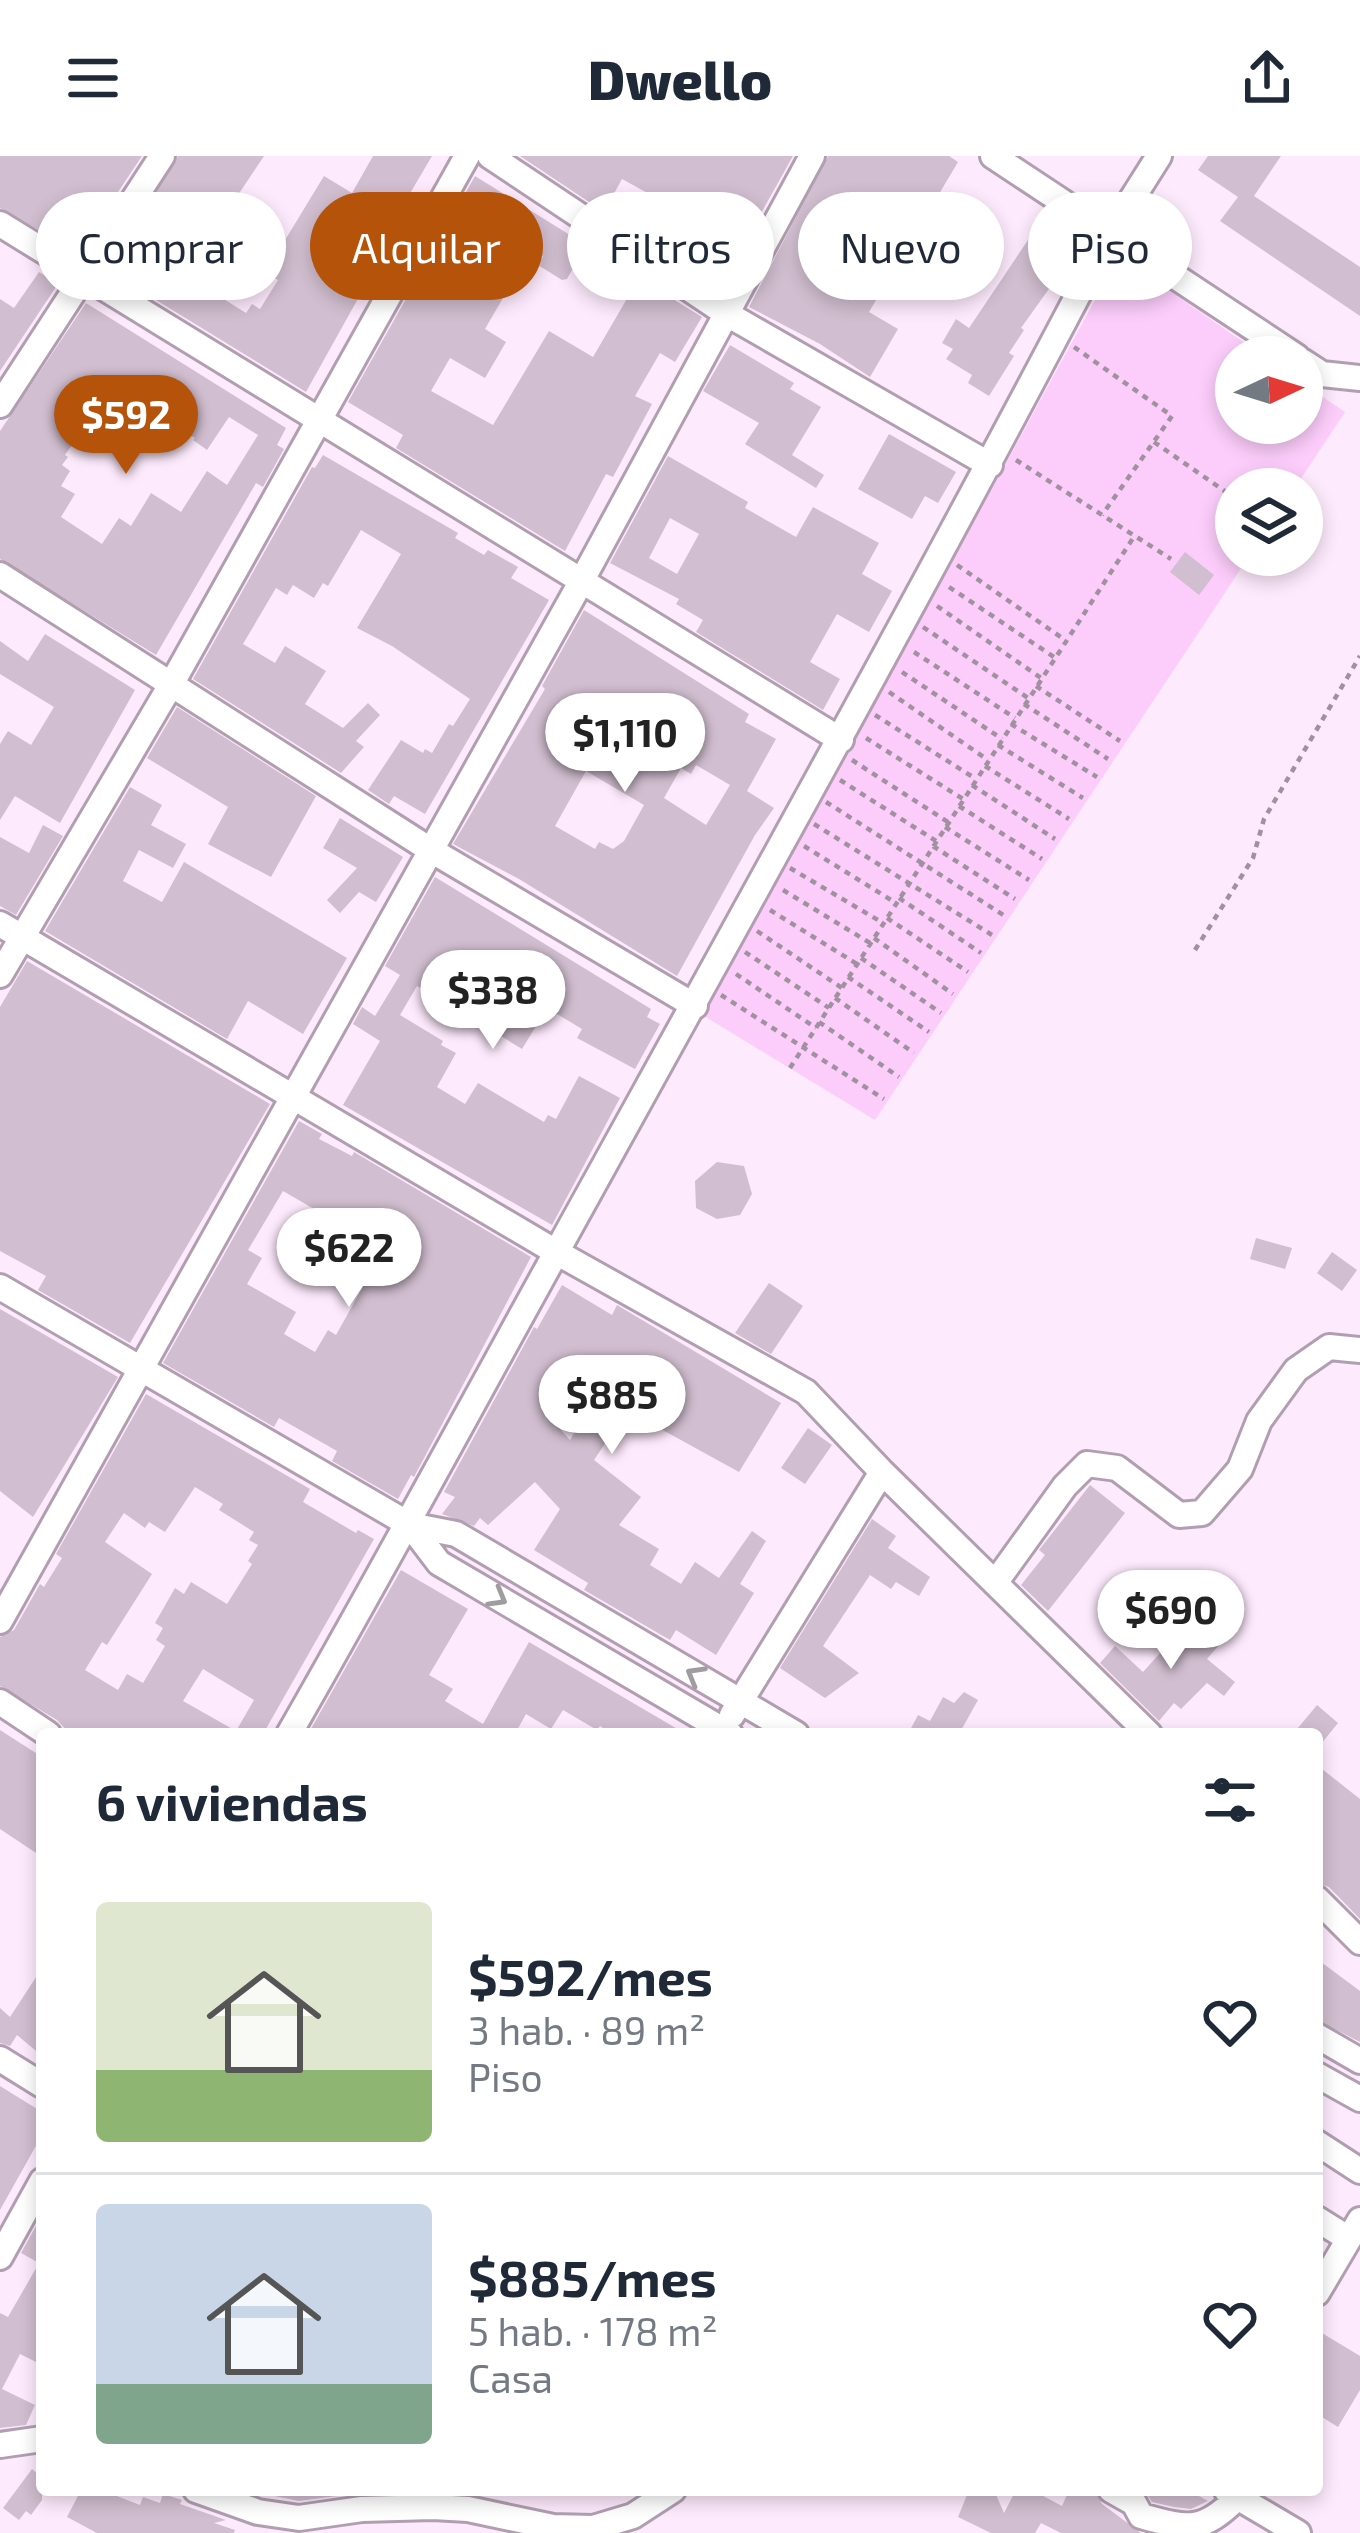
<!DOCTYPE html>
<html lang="es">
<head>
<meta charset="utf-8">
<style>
  :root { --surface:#fff; --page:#f6f6f7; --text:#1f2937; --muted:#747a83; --line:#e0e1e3; --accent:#b45309 }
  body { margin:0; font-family:"Exo 2",sans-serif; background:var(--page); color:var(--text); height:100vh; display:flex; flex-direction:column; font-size:45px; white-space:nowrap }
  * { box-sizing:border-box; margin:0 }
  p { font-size:39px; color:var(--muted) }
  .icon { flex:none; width:66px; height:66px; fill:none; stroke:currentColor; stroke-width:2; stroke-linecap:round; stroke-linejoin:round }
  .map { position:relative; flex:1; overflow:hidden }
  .drawer { position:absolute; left:36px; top:1572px; width:1287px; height:768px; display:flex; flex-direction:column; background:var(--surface); border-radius:12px; box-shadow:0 6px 18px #0003 }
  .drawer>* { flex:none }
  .hud { position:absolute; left:36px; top:36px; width:1290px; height:108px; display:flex; gap:24px }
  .needle { width:78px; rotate:86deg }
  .controls { position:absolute; left:1215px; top:180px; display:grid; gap:24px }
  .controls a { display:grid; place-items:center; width:108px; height:108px; border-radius:50%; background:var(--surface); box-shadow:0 6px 18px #0003; font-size:60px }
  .price { position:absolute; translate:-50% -102px; padding:0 27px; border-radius:42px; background:#fff; color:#222; font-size:39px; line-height:78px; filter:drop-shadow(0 3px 6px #0008) }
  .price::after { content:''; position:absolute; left:50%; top:72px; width:36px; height:27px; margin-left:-18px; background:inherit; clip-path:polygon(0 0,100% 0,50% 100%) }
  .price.current { background:var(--accent); color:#fff }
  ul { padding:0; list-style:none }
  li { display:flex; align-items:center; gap:36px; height:300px; padding:0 60px }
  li+li { border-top:3px solid var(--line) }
  li span { display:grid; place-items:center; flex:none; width:336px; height:240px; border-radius:12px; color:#555 }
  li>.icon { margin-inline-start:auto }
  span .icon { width:144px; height:144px; fill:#fffc; stroke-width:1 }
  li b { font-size:51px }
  h2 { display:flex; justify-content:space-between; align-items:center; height:144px; padding:0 60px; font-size:51px }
  .tag { padding:0 42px; border-radius:54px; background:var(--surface); box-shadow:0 6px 18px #0003; font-size:42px; line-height:108px }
  .tag.current { background:var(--accent); color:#fff }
  header { display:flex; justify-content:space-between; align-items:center; height:156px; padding:0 60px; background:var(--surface); font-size:54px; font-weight:800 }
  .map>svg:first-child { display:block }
  .green { fill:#fccdfb }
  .building { fill:#d1bed0; fill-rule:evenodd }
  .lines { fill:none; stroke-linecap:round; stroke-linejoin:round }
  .minor-casing { stroke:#b19fb1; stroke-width:30 }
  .path { stroke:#a0919f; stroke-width:4.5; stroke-dasharray:6 6; stroke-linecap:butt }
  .minor { stroke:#fff; stroke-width:24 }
  .oneway { stroke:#a09da0 }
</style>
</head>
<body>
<header><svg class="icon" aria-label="menu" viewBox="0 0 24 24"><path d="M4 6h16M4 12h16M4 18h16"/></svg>Dwello<svg class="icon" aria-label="share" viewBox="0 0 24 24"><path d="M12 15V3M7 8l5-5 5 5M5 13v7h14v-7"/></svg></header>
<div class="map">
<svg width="1360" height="2377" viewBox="0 0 1360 2377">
  <rect width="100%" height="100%" fill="#feeafd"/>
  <path class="green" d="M1119,100L1265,201H1236V267H1302V227L1345,256L1294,333H1236V399H1250L875,964L704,860Z"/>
  <path class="building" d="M0,0H142L78,96L0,52Z
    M178,0H264L196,102L202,106L197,112L209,121L203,130L246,157L252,148L260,153L278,124L265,117L324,20L352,37L373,0H432L395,63L409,71L397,92L389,87L306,236L107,114Z
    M520,0H793L727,118L714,111L707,123L630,73L651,39L622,23L604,56Z
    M828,0H949L958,6L869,156L898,173L870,221L820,188L749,151Z
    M1208,0H1281L1254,40L1360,111V160L1220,65L1238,41L1198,14Z
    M475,20L586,89L567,123L562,124L538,109L543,100L506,78L488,108L514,123L485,173L506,186L485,222L450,202L431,235L493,269L549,175L593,201L639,122L702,161L675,206L660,197L635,240L652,248L613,321L606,318L565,395L396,292L403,279L348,246Z
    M1032,78L1071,102L1021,172L1024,174L1009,197L1014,200L989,240L968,227L972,219L946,203L953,193L942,187L956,163L969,172Z
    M39,116L58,128L0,215V143L14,152Z
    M86,147L286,272L277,289L284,293L263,331L256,327L156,499L0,403V275ZM113,228L147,249L145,253L195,282L193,284L207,294L229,261L258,279L227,329L207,315L181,356L151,337L131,370L119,362L102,388L61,361L75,338L61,330L70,315L62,309L68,301L65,299Z
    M730,189L794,227L790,233L821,251L792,299L824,319L816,332L745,288L759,267L703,235Z
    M889,278L956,316L938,347L925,340L912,363L858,333Z
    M323,299L458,377L455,382L484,399L488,394L518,411L511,422L549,444L425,658L394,640L389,648L368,634L401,584L423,597L425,593L432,597L449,568L453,570L470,543L392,490L357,472L401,398L361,374L328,430L323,427L314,442L293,429L287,439L276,432L243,488L275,507L285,490L326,515L305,548L343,572L368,547L380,559L356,585L364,591L341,617L193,523L312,311L315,312Z
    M668,300L748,346L745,352L796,381L813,351L879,387L862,418L892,435L869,476L837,458L810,506L840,523L823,554L696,476L703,464L676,448L679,443L610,407ZM670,362L699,378L677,418L649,402Z
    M1185,396L1214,419L1199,439L1170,416Z
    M584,454L749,558L745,566L776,583L747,635L774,652L755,679L677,820L519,723L453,688L545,533L542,530ZM696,609L730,629L706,669L664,642L681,612L691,618ZM586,615L644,649L624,685L613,693L599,686L595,693L555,670Z
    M45,478L135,534L60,667L15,640L0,664V588L8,575L31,589L54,551L0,518V485L28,505Z
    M177,551L316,640L271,721L208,688L228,651L147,602Z
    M130,631L162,649L151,669L186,688L173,712L139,694L123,725L162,746L184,706L347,802L303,878L248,845L227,883L45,775Z
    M340,662L403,701L376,746L359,736L340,757L327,744L357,712L323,692Z
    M43,669L63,680L16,759L0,750V681L29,697Z
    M435,721L651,853L647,861L660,868L635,913L577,882L582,873L547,852L522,893L483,869L493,853L448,825L438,842L417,830L400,859L443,885L441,889L456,897L437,931L465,948L478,927L544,966L548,959L556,963L579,920L620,942L552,1069L343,949L380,885L353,868L362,851L375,860L400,819L385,810Z
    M27,805L270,948L130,1187L38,1134L46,1120L0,1095V851Z
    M299,965L322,978L319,983L352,1000L354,996L531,1101L414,1321L411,1319L398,1343L332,1305L337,1295L279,1262L274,1271L163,1207ZM283,1035L321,1057L309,1079L343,1097L339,1104L369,1120L336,1179L328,1174L315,1196L284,1178L296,1156L247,1128L262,1102L248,1094Z
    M717,1006L744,1010L752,1038L740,1059L717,1063L696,1052L695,1025Z
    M1256,1082L1292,1092L1285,1113L1250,1103Z
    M1332,1096L1357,1114L1342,1135L1317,1117Z
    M769,1127L803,1150L771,1198L735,1177Z
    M562,1129L612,1159L617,1149L781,1247L739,1316L639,1261L635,1269L622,1262L594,1304L641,1341L619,1369L659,1393L650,1409L681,1428L695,1406L719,1422L752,1375L766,1385L740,1428L754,1437L716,1499L676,1474L670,1484L584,1434L588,1427L534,1394L560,1353L535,1326L488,1369L480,1362L474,1370L442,1358L455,1341L444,1336L534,1171L537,1173ZM556,1222L593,1244L570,1284L540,1251Z
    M0,1153L118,1221L33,1361L0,1335Z
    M146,1238L310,1333L303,1346L356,1377L358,1374L374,1383L263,1578H70L57,1564L0,1530V1481L14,1474L40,1428L44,1431L62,1402L56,1398ZM195,1331L223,1348L219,1354L254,1376L249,1384L258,1389L248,1405L252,1408L227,1448L191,1426L184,1438L175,1432L155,1467L163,1472L156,1484L165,1490L143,1527L127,1518L118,1534L85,1514L102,1486L107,1489L152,1418L105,1386L124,1357L145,1372L149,1366L165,1376ZM203,1513L254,1544L236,1575L183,1545Z
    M808,1272L832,1289L805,1328L781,1312Z
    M1090,1329L1125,1357L1048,1455L1021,1429L1045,1399L1039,1394Z
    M872,1363L896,1380L888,1392L930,1421L919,1440L896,1426L891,1433L870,1419L823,1490L859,1517L825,1542L780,1512Z
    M401,1414L468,1453L429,1519L453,1533L445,1545L483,1568L529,1486L686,1578H612L600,1570L597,1574L563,1554L551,1573L526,1558L515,1578H308Z
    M1196,1465L1220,1488L1207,1503L1235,1526L1224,1540L1207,1527L1181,1553L1174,1547L1159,1565L1100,1507L1115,1490L1143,1516L1179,1476L1183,1479Z
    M964,1536L978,1544L959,1578H908L918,1559L930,1565L943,1541L954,1547Z
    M1317,1549L1338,1567L1317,1593V1578H1293Z
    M0,1574L42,1601V1701L0,1673Z
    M1317,1609L1360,1643V1763L1329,1731L1317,1727Z
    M1317,1803L1360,1835V1886L1317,1864Z
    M42,1812V1900L17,1879L10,1890L0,1887V1852L10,1861Z
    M0,1930L42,1956V1979L0,2054Z
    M42,2059V2209L20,2198L2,2233L35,2249L26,2269L0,2272V2157L8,2161L39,2107L21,2097Z
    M1317,2174L1360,2200V2234L1338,2271L1317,2258Z
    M32,2313L42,2321V2344L31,2359L26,2355L19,2364L3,2352Z
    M81,2334H101L140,2349L143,2341L160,2347L163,2338L182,2344L180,2348L226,2364L214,2367L235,2374L234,2377H97L67,2361Z
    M245,2334H343L344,2339L299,2345Z
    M969,2334H994L1004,2357L1016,2334H1032L1062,2350L1069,2334H1095L1102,2348L1141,2377H1061L1041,2367L1035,2377H991L958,2361Z
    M1144,2334H1188L1208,2345L1191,2353L1174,2351L1152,2346Z"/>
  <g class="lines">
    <g class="minor-casing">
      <path id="minor" d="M490,0L727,158L990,309
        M993,0L1297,201
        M0,68L841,584
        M1302,205L1322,218L1360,222
        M0,249L162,0
        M0,419L429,693L695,850
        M0,768L556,1096L806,1236L882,1316L1149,1578
        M0,819L172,527L467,0
        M0,1131L410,1369L456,1378L796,1578
        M410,1369L439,1407L730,1578
        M995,1427L1065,1330L1087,1308L1117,1312L1179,1359L1202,1357L1240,1313L1259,1265L1296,1214L1329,1191L1360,1194
        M0,1465L581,426L812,0
        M0,1546L48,1578
        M732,1559L882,1316
        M289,1578C381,1418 468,1256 557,1095C744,756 932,419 1111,76L1159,0
        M1317,1743L1360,1786
        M1317,1880L1360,1905
        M0,1903L42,1929
        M1317,1919L1360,1943
        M1317,1987L1360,2015
        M1317,2063L1349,2083
        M0,2101L42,2025
        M1317,2137L1360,2064
        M0,2289L42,2283
        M196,2334L258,2356L299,2362L362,2353L433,2351L468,2353L553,2371L593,2372L633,2360L673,2334
        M1111,2334L1134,2347L1141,2360C1189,2373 1201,2377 1237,2342
        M1227,2335L1298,2377"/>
    </g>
    <path class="path" d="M1074,191L1172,260L1102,359
      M1154,286L1236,343
      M1016,304L1171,403
      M957,409L1065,484
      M949,431L1054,501
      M937,450L1041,522
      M923,471L1028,542
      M914,496L1015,562
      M902,516L1002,583
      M1036,530L1120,585
      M889,536L988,604
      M1024,548L1108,603
      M875,559L976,623
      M1011,568L1097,621
      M866,582L963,643
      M998,589L1083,642
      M852,604L948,666
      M985,610L1069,663
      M840,624L936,685
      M972,629L1055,683
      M826,646L1005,760
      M959,650L1042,703
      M814,668L992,779
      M945,671L1029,724
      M804,690L896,747
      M933,690L1015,743
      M790,712L883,767
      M783,734L870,787
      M899,742L981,797
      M770,754L857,808
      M887,762L968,816
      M757,775L842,832
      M874,782L953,838
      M1195,794L1253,702L1264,663L1360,500
      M745,796L829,852
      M861,802L941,857
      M736,818L816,872
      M848,821L929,876
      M721,839L884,943
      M835,842L914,897
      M819,866L899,921
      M790,912L1135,379"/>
    <use href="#minor" class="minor"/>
  </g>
  <defs><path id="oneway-chevron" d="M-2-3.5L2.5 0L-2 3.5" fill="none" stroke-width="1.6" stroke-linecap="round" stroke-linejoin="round" transform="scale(3)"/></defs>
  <g class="oneway">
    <use href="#oneway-chevron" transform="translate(498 1442) rotate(30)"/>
    <use href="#oneway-chevron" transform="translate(695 1519) rotate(-150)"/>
  </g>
</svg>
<div class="controls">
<a><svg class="needle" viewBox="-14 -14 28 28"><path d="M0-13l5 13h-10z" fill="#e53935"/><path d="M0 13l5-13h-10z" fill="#747a83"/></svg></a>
<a><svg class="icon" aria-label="layers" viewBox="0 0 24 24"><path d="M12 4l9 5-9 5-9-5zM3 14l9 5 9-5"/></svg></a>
</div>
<b class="price current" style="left:126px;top:321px">$592</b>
<b class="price" style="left:625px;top:639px">$1,110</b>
<b class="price" style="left:493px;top:896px">$338</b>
<b class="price" style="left:349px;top:1154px">$622</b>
<b class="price" style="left:612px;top:1301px">$885</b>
<b class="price" style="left:1171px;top:1516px">$690</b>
<div class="hud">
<a class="tag">Comprar</a>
<a class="tag current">Alquilar</a>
<a class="tag">Filtros</a>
<a class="tag">Nuevo</a>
<a class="tag">Piso</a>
</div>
<section class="drawer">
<h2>6 viviendas<svg class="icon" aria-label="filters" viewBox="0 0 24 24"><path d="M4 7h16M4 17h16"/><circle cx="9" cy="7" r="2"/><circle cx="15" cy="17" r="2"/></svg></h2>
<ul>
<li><span style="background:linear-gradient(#dfe7d0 70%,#8fb573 0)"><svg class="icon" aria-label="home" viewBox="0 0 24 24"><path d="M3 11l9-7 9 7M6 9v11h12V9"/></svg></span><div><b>$592/mes</b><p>3 hab. · 89 m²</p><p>Piso</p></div><svg class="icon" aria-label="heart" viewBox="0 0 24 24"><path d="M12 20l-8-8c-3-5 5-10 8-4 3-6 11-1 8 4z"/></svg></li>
<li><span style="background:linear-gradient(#c9d6e8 75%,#7fa58c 0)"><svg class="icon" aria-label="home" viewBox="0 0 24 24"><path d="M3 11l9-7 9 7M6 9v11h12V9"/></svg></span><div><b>$885/mes</b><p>5 hab. · 178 m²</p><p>Casa</p></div><svg class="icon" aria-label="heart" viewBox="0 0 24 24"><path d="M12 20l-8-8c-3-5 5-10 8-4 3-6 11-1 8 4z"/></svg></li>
</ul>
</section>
</div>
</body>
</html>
